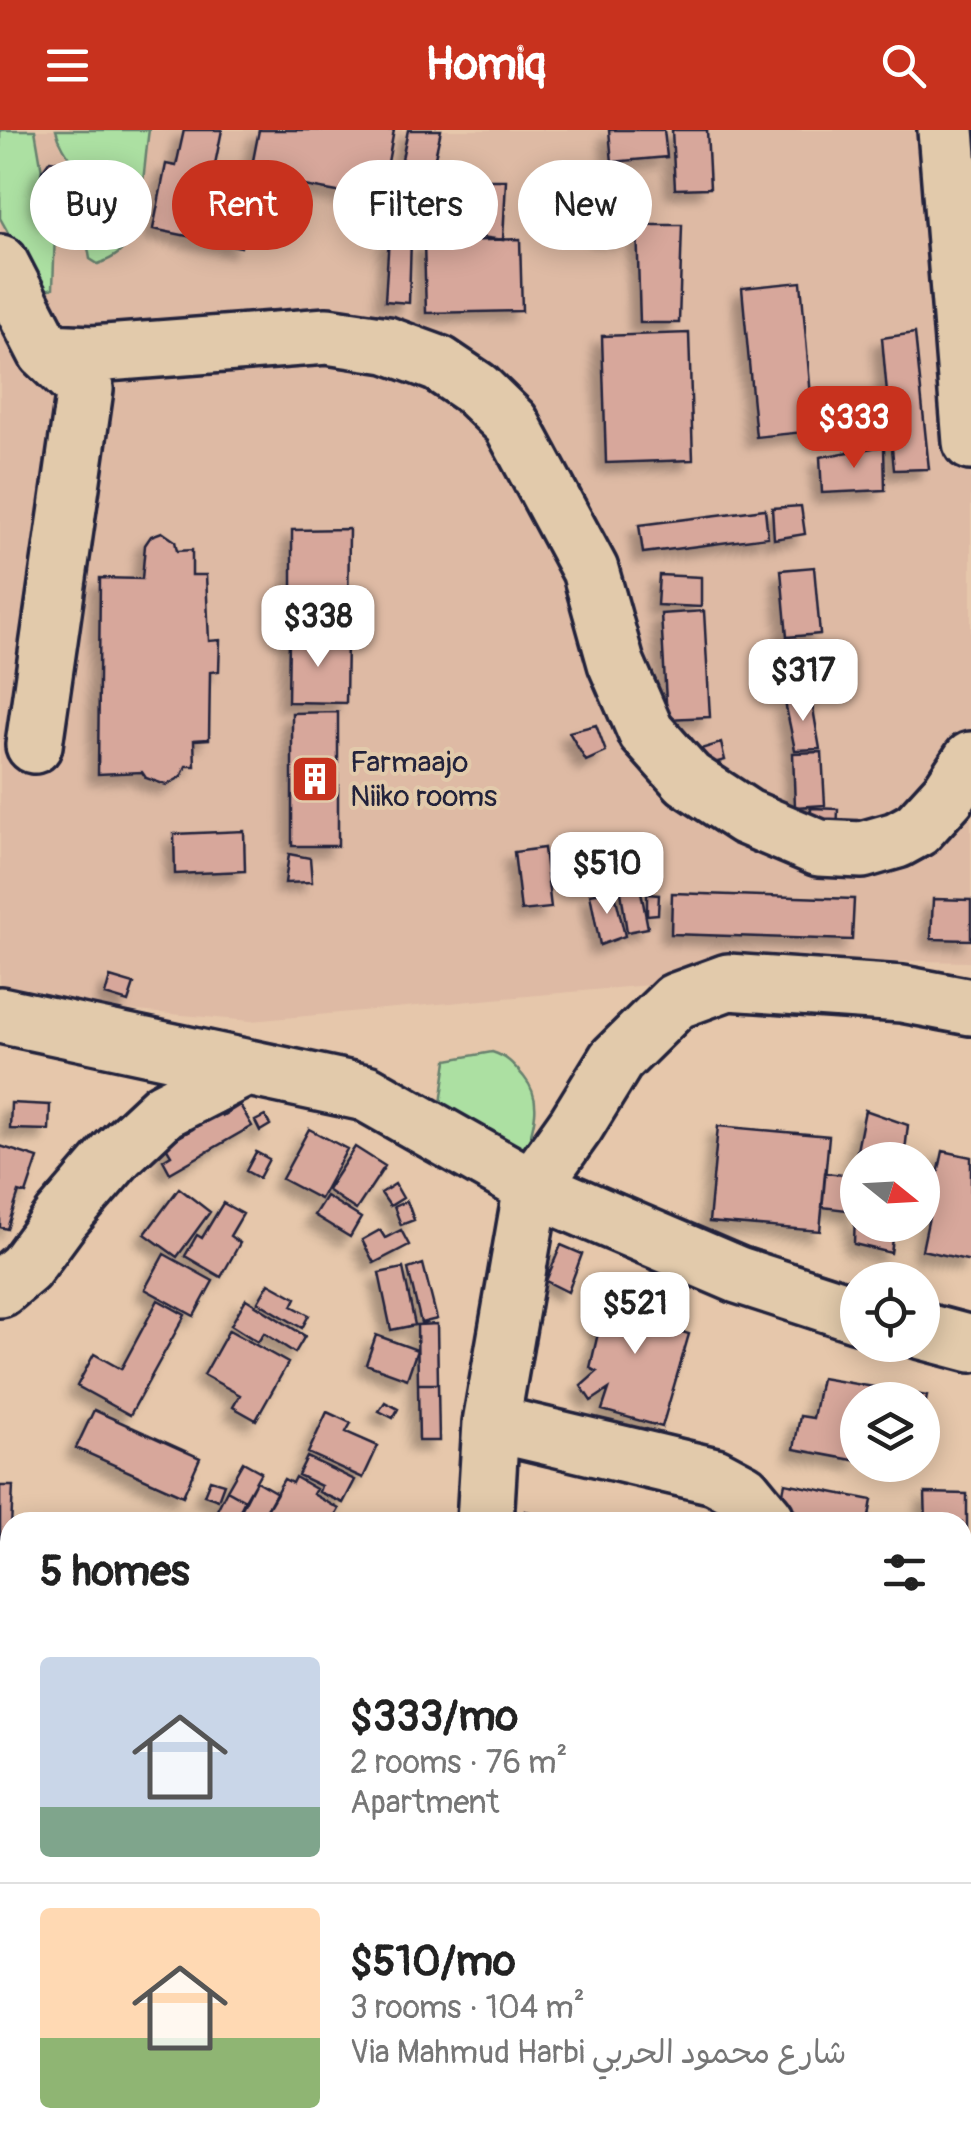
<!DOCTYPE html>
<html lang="en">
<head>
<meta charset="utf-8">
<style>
  :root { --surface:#fff; --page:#f2f2f2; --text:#222; --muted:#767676; --line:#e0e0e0; --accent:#c8321e }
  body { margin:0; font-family:Pangolin,"Playpen Sans Arabic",sans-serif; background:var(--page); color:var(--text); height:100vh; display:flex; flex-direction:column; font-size:38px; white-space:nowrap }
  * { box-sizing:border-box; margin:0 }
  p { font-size:32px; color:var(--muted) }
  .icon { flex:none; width:55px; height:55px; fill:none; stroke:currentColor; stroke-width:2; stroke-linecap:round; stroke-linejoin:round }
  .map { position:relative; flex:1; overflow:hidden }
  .sheet { position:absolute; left:0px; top:1382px; width:972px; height:642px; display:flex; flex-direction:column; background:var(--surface); border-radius:30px 30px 0 0; box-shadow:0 5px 25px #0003 }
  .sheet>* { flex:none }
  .guide { position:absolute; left:30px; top:30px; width:912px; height:90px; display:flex; gap:20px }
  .needle { width:65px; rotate:108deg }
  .tools { position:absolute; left:840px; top:1012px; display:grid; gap:20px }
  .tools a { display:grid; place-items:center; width:100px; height:100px; border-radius:50%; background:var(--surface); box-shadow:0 5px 25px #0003; font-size:50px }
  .price { position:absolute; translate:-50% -85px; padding:0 22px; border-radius:20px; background:#fff; color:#222; font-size:32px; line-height:65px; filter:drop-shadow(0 2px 5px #0008) }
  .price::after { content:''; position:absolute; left:50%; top:60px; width:30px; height:22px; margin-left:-15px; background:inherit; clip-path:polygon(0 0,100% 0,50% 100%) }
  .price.current { background:var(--accent); color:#fff }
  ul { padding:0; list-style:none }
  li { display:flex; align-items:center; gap:30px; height:250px; padding:0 40px }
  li+li { border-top:2px solid var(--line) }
  li span { display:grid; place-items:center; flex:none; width:280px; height:200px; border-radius:10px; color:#555 }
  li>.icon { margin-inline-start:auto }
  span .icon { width:120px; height:120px; fill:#fffc; stroke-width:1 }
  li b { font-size:42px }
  h2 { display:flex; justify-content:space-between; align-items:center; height:120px; padding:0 40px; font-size:42px }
  .chip { padding:0 35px; border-radius:45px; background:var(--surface); box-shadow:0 5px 25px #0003; font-size:35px; line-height:90px }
  .chip.current { background:var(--accent); color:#fff }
  header { display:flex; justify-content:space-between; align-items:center; height:130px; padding:0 40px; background:var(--accent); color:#fff; font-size:45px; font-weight:800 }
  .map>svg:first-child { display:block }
  .built { fill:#debaa4 }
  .green { fill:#ace0a2; stroke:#67816e; stroke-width:2.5 }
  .building { fill:#d7a79b; stroke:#22223b; stroke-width:2.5; filter:url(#shadow) }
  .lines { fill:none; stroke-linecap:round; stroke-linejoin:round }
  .minor-casing { stroke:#22223b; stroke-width:62 }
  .minor { stroke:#e2caab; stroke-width:55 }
  .labels { text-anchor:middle; stroke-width:8; stroke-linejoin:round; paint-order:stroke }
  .poi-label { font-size:30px; fill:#22223b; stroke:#e2caab; text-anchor:start }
</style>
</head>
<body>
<header><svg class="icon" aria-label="menu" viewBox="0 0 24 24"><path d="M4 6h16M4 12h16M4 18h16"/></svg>Homiq<svg class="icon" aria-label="search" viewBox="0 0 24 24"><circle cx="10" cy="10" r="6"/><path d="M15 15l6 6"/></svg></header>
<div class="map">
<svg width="971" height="2023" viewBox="0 0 971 2023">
  <defs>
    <filter id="shadow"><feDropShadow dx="-9" dy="9" stdDeviation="5" flood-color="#0004"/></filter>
  </defs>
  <rect width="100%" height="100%" fill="#e6c7ab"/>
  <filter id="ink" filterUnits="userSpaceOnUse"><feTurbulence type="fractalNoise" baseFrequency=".01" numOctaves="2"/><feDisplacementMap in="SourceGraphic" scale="20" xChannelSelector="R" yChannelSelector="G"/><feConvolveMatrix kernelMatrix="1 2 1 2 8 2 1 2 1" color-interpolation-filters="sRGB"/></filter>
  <g filter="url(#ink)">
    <path class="built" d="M35,0H56L60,16L84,48L89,60L80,94L88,120L112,128L124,118L130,107L140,68L149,0H971V832L912,831L251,891L0,869V88L47,162L53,159L55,102L52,91L43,82L38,71L42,40Z"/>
    <path class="green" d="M0,0H35L42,41L38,71L43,82L52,91L55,102L53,158L41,162L0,88Z
      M56,0H149C144,31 143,92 124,117C118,126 108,130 98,134L90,129L86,106L76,88C106,51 65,36 56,0Z
      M492,922C508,927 513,934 524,947C544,971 533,997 525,1025L438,996L447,930Z"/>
    <path class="building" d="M184,0H222L213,44L255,52L241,117L153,99L166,34L176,36Z
      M259,0H394L381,70L250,46Z
      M408,0H441L428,59L397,53Z
      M609,0H664L667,27L612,32Z
      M672,0H707L710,58L675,59Z
      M50,30L73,34L84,48L89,60L85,77L76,88L52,91L43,82L38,71L39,54L42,41Z
      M449,50H506L503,110L451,103Z
      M642,56V76L611,73L612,58Z
      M598,83L628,85L627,107L599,105Z
      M637,95H682L679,193H640Z
      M389,106L411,108L409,173L385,171Z
      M520,109L522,181L426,183L424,112Z
      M801,152L814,301L756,307L742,158Z
      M689,203L693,330L606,333L602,206Z
      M915,203L929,339L894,340L882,208Z
      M884,316L885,360L822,363L820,327Z
      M801,376L805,404L774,409L772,378Z
      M765,379L768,407L643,423L639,395Z
      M349,399L348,490H292V400Z
      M162,402L175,411L177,421L192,420V445H206L209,511L220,510L219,541L210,542L209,609L194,610L195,636H186L181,647L166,655L146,648L142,642L98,644L100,448L142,449L145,415L151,406Z
      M814,437L820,504L787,507L781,440Z
      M659,445L701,447V477L657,475Z
      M704,481L710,587L667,589L661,484Z
      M289,506L347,507L346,573L288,572Z
      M811,567L820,619L795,620L785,572Z
      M338,582V716H292V583Z
      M596,595L606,622L586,631L569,602Z
      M721,613L725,630L692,639L687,623Z
      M822,622L825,675L795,677L793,623Z
      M811,678L838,679L837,705L810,704Z
      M244,701L245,741L175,744L174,704Z
      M544,718L551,778L521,781L514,722Z
      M289,724L310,728L312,752L285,753Z
      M639,751L648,798L627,802L620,755Z
      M614,760L625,806L600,815L590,764Z
      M672,763L854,769L852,810L671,804Z
      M647,764L659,765L658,784L647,785Z
      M933,769L971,770V810L931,809Z
      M110,847L134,854L128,872L105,865Z
      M11,973L50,975L49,1000L10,999Z
      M215,974L222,986L240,975L252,996L170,1043L163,1030L171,1025L165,1015L193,999L188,990Z
      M865,980L908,995L904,1030H858V1095H895L891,1123L854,1114L855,1081L822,1077L825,1043L852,1046Z
      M265,986L270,995L260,1001L255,991Z
      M718,996L829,1006L820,1101L709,1092Z
      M309,999L347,1019L320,1069L282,1049Z
      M0,1016L38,1028L26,1064L19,1062L7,1099L0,1097Z
      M355,1017L385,1036L356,1080L327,1060Z
      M943,1021L971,1027V1131L922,1120Z
      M256,1022L269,1029L259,1048L246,1041Z
      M395,1054L403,1068L390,1076L381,1063Z
      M179,1058L210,1082L177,1127L145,1104Z
      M326,1066L361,1088L350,1107L314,1085Z
      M407,1071L414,1090L401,1095L394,1077Z
      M223,1073L243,1084L230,1106L240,1113L221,1147L185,1126L197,1105L202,1108Z
      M380,1100L385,1108L401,1100L409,1115L374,1133L362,1110Z
      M561,1115L582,1124L568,1162L546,1151Z
      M164,1124L213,1151L194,1186L145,1159Z
      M423,1134L437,1189L421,1193L408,1139Z
      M403,1138L415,1195L391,1200L379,1143Z
      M269,1153L296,1168L292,1176L309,1185L302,1198L258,1172Z
      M619,1156L667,1170L655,1194L689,1204L662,1297L602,1280L609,1259L591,1271L581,1256L597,1242L590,1238L608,1160Z
      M246,1169L305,1206L295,1223L264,1203L258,1212L231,1195Z
      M158,1170L185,1185L130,1285L77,1256L94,1224L121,1239Z
      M437,1194L438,1254H418L417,1195Z
      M229,1200L288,1233L256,1290L233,1277L240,1265L204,1245Z
      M376,1205L417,1220L407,1249L366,1234Z
      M821,1248L927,1266L922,1291V1270H858V1331L794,1319L800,1286L813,1288Z
      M418,1254H438L439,1311H419Z
      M385,1272L398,1279L393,1288L379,1281Z
      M94,1280L200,1328L183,1366L76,1318Z
      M327,1282L351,1293L346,1302L378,1316L363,1348L308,1323Z
      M307,1327L355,1350L343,1373L319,1362L321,1356L298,1345Z
      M243,1332L261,1342L245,1370L227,1360Z
      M295,1347L316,1359L313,1364L339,1379L332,1392H260L284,1349L292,1353Z
      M210,1350L224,1354L218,1370L204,1365Z
      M256,1351L277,1363L260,1392H235Z
      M785,1353L872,1370L868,1392H777Z
      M0,1356H13L10,1419H0Z
      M227,1360L245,1370L234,1392L216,1382Z
      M925,1363L967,1364V1404H962V1392H926Z
      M525,1381L574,1392H525Z
      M0,1431L6,1471H0Z
      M971,1466V1495L969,1496L962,1468Z
      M966,1506L971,1532L962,1533V1507Z
      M962,1536H969L970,1577H962Z
      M0,1549H10V1615H0Z
      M0,1619H7L8,1716L0,1717Z
      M971,1718V1751L962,1753V1719Z
      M971,1762V1825L966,1827L962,1810V1764Z
      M962,1921L966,1965H962Z
      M10,1951V2015H123L124,2023H0V1953Z
      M962,1988H971V2023H894V2015H962Z
      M154,2015H209L211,2023H148L155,2022Z
      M213,2015H304L305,2023H220L219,2015Z
      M314,2015H386L387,2023H315Z
      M693,2015H759V2022L692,2019Z
      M773,2015H840L841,2023H773Z"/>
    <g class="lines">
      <g class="minor-casing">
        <path id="minor" d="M946,0L971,312
          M0,133L46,222L93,224L327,206L387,215L439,234L476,259L511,293L590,440L616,533L646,602L688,649L746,687L819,718L862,720L897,710L917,699L948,665L971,630
          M34,615L85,259L46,222
          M0,885L366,963L532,1057L738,1145L858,1184
          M0,1159L25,1138L61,1089L117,1024L164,980L244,939
          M922,1201L971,1214
          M491,1293L715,1346L743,1361L766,1389
          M485,1392L491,1293L532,1057L576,995L616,930L676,871L728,852L902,864L971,877
          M962,1589L971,1590
          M962,1850L971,1848
          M447,2023V2015
          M854,2023L855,2015"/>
      </g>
      <use href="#minor" class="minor"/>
    </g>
  </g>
  <defs>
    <g id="building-square" transform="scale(2.5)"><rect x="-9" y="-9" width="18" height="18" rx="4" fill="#c8321e" stroke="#e2caab"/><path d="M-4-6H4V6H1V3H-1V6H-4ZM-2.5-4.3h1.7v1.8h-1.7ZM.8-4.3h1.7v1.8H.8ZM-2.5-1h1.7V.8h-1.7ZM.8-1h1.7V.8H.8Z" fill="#fff"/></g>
  </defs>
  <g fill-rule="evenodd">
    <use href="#building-square" x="315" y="649"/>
  </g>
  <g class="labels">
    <g class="poi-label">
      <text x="350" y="642">Farmaajo<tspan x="350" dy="34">Niiko rooms</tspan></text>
    </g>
  </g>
</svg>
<div class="tools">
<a><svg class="needle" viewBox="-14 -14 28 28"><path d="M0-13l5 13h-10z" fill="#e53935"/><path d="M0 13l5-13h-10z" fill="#767676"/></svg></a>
<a><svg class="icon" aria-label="locate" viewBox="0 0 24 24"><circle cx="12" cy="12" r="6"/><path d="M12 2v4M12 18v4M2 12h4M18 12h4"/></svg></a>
<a><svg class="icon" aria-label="layers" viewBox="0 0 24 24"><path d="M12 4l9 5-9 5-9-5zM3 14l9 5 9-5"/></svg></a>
</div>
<b class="price current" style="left:854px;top:341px">$333</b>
<b class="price" style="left:318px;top:540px">$338</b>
<b class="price" style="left:803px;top:594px">$317</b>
<b class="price" style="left:607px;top:787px">$510</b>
<b class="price" style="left:635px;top:1227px">$521</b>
<div class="guide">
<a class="chip">Buy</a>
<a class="chip current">Rent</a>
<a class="chip">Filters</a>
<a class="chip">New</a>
</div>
<section class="sheet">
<h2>5 homes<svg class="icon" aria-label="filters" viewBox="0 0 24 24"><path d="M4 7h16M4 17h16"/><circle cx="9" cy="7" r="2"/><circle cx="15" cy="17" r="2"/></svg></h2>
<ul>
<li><span style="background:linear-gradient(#c9d6e8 75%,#7fa58c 0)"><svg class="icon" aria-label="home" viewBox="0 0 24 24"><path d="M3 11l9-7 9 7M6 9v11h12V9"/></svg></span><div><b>$333/mo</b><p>2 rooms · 76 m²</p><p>Apartment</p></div></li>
<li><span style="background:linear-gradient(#ffd9b3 65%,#8fb573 0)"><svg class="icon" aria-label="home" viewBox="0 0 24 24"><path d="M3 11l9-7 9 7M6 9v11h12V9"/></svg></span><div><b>$510/mo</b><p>3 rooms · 104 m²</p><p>Via Mahmud Harbi شارع محمود الحربي</p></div></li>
</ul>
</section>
</div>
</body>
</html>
